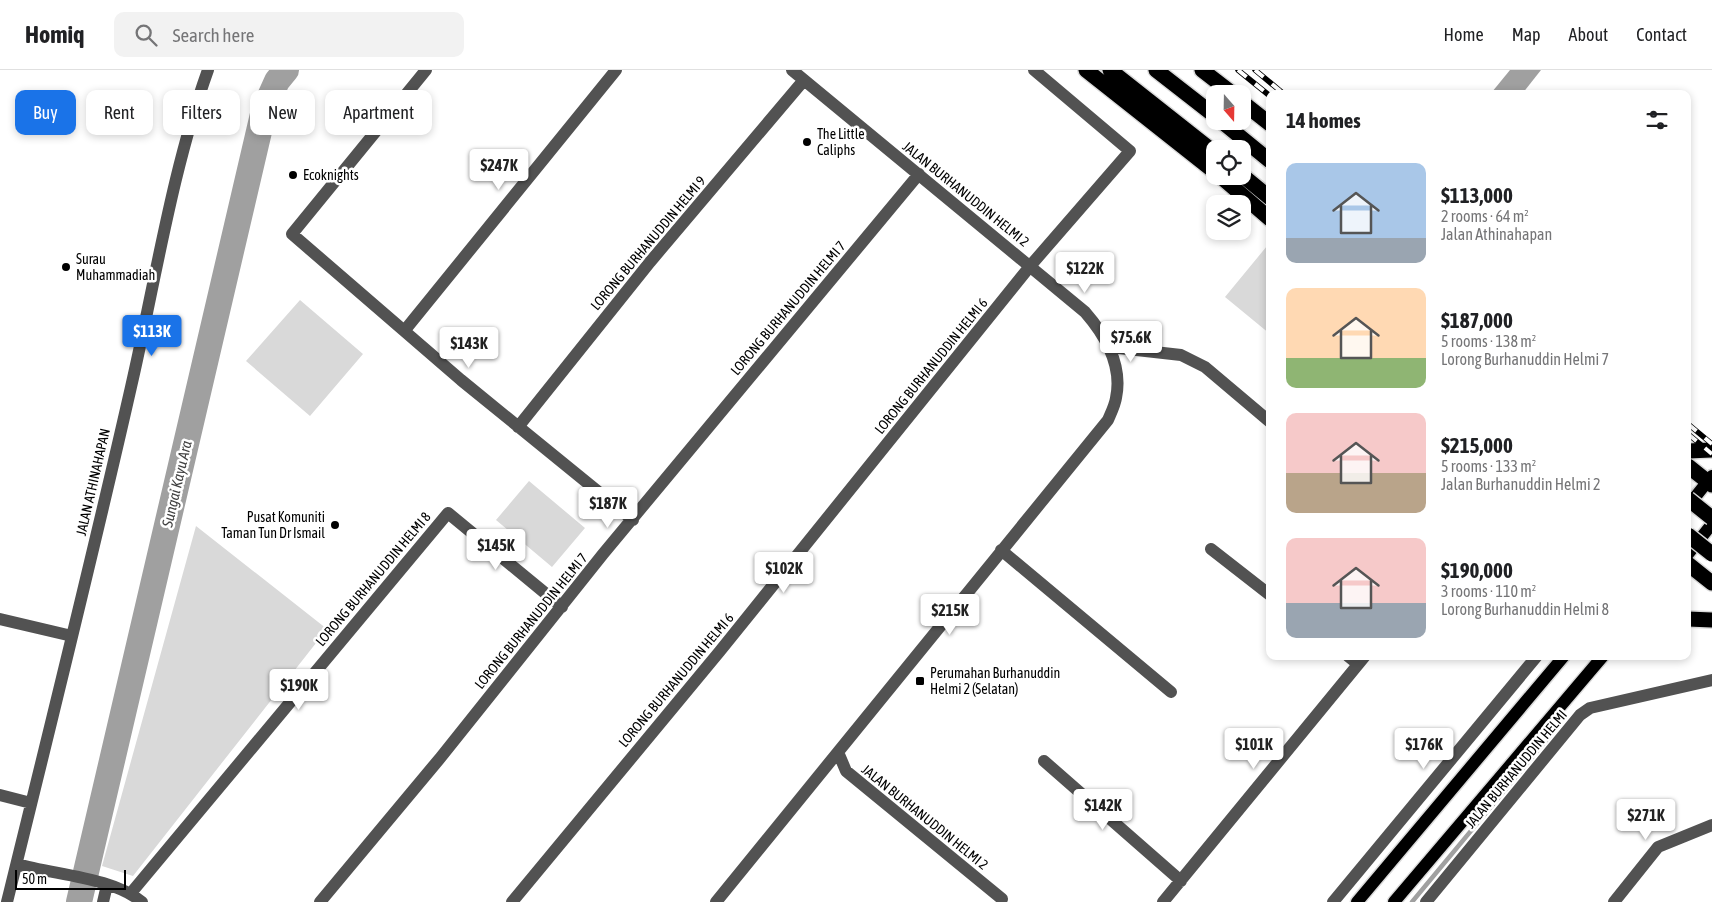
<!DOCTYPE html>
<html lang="en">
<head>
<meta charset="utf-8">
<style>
  :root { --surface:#fff; --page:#f2f2f2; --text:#202124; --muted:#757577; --line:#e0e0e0; --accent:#1a73e8 }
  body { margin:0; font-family:"Asap Condensed",sans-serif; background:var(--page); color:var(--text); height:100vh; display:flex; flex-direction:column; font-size:19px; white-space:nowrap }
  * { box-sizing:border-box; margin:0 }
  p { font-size:16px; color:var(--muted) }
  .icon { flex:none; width:28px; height:28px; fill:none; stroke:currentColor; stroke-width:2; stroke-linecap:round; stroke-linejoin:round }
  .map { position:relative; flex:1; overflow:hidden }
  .sheet { position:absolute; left:1266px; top:20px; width:425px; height:570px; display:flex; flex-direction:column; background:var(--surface); border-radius:10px; box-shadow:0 2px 8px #0003 }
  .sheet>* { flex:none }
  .guide { position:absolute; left:15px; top:20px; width:475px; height:45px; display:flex; gap:10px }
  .needle { width:32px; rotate:160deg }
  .tools { position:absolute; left:1206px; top:15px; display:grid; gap:10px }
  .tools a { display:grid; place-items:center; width:45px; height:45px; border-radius:10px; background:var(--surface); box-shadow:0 2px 8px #0003; font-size:25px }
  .scale { position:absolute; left:15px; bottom:12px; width:111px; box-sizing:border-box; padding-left:5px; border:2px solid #000; border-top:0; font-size:14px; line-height:18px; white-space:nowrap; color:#000; -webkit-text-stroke:4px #fff; paint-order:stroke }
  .price { position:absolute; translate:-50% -42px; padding:0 11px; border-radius:5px; background:#fff; color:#222; font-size:16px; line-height:32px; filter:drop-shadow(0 1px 2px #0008) }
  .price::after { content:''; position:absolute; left:50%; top:30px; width:15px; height:11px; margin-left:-8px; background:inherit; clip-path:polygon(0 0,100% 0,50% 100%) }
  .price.active { background:var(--accent); color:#fff }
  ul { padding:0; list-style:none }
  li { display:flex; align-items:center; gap:15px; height:125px; padding:0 20px }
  li span { display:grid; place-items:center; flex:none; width:140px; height:100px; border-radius:10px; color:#555 }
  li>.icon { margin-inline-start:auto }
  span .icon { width:60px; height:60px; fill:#fffc; stroke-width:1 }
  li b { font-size:21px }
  h2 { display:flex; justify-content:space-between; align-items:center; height:60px; padding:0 20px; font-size:21px }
  .tag { padding:0 18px; border-radius:10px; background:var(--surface); box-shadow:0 2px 8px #0003; font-size:18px; line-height:45px }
  .tag.active { background:var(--accent); color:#fff }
  header { display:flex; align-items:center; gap:30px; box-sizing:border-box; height:70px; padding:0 25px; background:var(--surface); border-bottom:1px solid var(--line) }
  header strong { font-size:24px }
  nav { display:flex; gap:28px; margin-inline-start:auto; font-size:18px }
  .search { width:350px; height:45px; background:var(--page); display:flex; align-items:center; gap:12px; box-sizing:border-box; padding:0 18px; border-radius:10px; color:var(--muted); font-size:19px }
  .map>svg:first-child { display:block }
  .green { fill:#d9d9d9 }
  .water { fill:#a0a0a0 }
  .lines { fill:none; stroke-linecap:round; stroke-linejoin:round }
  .stream { stroke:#a0a0a0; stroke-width:4.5 }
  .river { stroke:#a0a0a0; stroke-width:26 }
  .major-casing { stroke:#dbdbdb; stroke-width:15 }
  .highway-casing { stroke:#dbdbdb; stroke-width:18 }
  .minor { stroke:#525252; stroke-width:12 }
  .major { stroke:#000; stroke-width:12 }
  .highway { stroke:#000; stroke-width:15 }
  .rail-casing { stroke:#000; stroke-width:5.5 }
  .rail { stroke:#fff; stroke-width:4; stroke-dasharray:11; stroke-linecap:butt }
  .highway-bridge-casing { stroke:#dbdbdb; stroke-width:18; stroke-linecap:butt }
  .highway-bridge { stroke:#000; stroke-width:15 }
  .poi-dot { fill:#000; stroke:#fff; stroke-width:2 }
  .labels { text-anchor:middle; stroke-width:5; stroke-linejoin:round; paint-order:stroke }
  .poi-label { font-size:14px; fill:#000; stroke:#fff; text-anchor:start }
  .street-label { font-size:14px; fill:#000; stroke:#fff }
  .water-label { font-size:15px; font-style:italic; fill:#414141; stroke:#fff }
</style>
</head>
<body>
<header>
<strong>Homiq</strong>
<div class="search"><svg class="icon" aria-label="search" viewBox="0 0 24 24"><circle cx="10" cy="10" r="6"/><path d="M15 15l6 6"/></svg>Search here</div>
<nav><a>Home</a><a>Map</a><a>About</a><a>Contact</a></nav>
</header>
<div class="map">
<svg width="1712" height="832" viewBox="0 0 1712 832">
  <rect width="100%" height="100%" fill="#fff"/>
  <path class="green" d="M1267,176L1270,179V264L1225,227Z
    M300,230L363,284L310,346L246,291Z
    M529,411L585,458L552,497L496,450Z
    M196,456L327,559L133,806L102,796Z"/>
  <path class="water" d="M1510,0H1541L1522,24H1494L1492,22Z"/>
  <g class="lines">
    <path class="stream" d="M1412,832L1553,662"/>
    <path class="river" d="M79,832L264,40L277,11L286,0"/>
    <g class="major-casing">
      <path id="major" d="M1688,436L1712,406
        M1688,484L1712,454
        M1357,832L1564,586
        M1394,832L1603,586"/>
    </g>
    <g class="highway-casing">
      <path id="highway" d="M1086,0L1215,102
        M1110,0L1215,83
        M1156,0L1215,46
        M1202,0L1233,24
        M1242,32L1270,54
        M1221,51L1270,91
        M1242,105L1270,128
        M1220,106L1270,149
        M1688,381L1712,380
        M1688,396L1712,415
        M1688,494L1712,513
        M1688,549L1712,550"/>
    </g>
    <path class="minor" d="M426,0L292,164L461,310L633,450
      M405,260L616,0
      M1110,277L1181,285L1205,297L1270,352
      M518,357L650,192L804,10
      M1211,479L1270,525
      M1001,480L1171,622
      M0,549L72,566
      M1348,586L1358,594
      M838,682L846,701L1002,829
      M1044,691L1181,811
      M0,725L31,733
      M17,794C54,805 112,807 142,832
      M131,823L448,443L562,537
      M7,832C49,661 92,489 131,317C155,213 172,100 208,0
      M103,832L107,815
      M320,832L441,687L603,484L919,104
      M512,832L720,581L1031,195L1130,81L1034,0
      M716,832L1108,350C1111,343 1115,335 1116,328C1123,295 1105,265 1085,242L792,0
      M1163,832L1365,586
      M1333,832L1537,586
      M1426,832L1580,645L1590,638L1712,610
      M1614,832L1658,777L1712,755"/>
    <use href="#major" class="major"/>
    <use href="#highway" class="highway"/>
    <g class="rail-casing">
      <path id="rail" d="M1238,0L1270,26
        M1255,0L1284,24
        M1688,354L1712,374
        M1688,364L1712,384"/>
    </g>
    <use href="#rail" class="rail"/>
    <g class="highway-bridge-casing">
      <path id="highway-bridge" d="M1688,429L1712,448
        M1688,465L1712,484"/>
    </g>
    <use href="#highway-bridge" class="highway-bridge"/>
  </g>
  <g class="poi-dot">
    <circle cx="807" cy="72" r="5"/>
    <circle cx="293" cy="105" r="5"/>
    <circle cx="66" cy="197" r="5"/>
    <circle cx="335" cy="455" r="5"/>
    <rect x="915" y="606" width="10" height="10" rx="2.5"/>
  </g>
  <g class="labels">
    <g class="poi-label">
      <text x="817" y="69">The Little<tspan x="817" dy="16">Caliphs</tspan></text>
      <text x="303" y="110">Ecoknights</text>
      <text x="76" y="194">Surau<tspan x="76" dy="16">Muhammadiah</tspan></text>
      <text x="325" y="452" text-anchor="end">Pusat Komuniti<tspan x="325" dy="16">Taman Tun Dr Ismail</tspan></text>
      <text x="930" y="608">Perumahan Burhanuddin<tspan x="930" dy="16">Helmi 2 (Selatan)</tspan></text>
    </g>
    <g class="street-label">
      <text transform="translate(966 124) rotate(39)" y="5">JALAN BURHANUDDIN HELMI 2</text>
      <text transform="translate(648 173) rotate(-50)" y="5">LORONG BURHANUDDIN HELMI 9</text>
      <text transform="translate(788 238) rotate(-50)" y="5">LORONG BURHANUDDIN HELMI 7</text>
      <text transform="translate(931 296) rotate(-51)" y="5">LORONG BURHANUDDIN HELMI 6</text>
      <text transform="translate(93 412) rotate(-77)" y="5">JALAN ATHINAHAPAN</text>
      <text transform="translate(373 509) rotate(-50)" y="5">LORONG BURHANUDDIN HELMI 8</text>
      <text transform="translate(531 551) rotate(-51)" y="5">LORONG BURHANUDDIN HELMI 7</text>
      <text transform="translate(676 610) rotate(-50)" y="5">LORONG BURHANUDDIN HELMI 6</text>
      <text transform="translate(1516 699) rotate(-50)" y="5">JALAN BURHANUDDIN HELMI</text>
      <text transform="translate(925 747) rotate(39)" y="5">JALAN BURHANUDDIN HELMI 2</text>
    </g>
    <g class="water-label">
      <text transform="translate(177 414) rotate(-77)" y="5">Sungai Kayu Ara</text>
    </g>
  </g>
</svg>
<div class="tools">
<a><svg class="needle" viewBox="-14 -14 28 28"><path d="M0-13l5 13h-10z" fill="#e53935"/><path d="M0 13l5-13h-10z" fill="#757577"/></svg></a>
<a><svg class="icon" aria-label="locate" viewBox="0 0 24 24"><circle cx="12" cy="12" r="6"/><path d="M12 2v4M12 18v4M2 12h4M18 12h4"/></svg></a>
<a><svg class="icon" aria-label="layers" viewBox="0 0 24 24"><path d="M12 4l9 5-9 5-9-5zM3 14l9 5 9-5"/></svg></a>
</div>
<div class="scale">50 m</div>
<b class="price" style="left:499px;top:121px">$247K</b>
<b class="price" style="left:1085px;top:224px">$122K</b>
<b class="price active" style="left:152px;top:287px">$113K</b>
<b class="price" style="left:1131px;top:293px">$75.6K</b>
<b class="price" style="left:469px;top:299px">$143K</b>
<b class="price" style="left:608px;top:459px">$187K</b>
<b class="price" style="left:496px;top:501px">$145K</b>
<b class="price" style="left:784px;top:524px">$102K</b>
<b class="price" style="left:950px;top:566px">$215K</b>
<b class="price" style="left:299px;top:641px">$190K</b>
<b class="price" style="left:1254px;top:700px">$101K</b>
<b class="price" style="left:1424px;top:700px">$176K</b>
<b class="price" style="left:1103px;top:761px">$142K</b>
<b class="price" style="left:1646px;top:771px">$271K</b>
<div class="guide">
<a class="tag active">Buy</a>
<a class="tag">Rent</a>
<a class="tag">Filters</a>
<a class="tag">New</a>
<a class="tag">Apartment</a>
</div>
<section class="sheet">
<h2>14 homes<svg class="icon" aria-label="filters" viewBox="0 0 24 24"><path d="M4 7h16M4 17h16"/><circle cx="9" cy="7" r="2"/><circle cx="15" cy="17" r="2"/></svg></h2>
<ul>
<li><span style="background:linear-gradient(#a9c7e8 75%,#9aa5b1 0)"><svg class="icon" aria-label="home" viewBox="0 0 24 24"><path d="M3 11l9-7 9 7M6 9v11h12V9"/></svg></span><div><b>$113,000</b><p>2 rooms · 64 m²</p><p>Jalan Athinahapan</p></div></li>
<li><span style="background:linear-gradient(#ffd9b3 70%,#8fb573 0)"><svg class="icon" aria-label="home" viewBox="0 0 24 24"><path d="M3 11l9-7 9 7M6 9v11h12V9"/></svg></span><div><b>$187,000</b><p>5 rooms · 138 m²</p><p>Lorong Burhanuddin Helmi 7</p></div></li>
<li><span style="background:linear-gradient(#f6c9c9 60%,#b9a48a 0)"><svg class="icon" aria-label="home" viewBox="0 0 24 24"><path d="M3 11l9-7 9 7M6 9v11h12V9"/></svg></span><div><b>$215,000</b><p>5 rooms · 133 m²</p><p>Jalan Burhanuddin Helmi 2</p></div></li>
<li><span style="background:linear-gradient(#f6c9c9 65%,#9aa5b1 0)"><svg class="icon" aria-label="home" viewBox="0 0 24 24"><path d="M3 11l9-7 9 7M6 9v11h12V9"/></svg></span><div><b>$190,000</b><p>3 rooms · 110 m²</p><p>Lorong Burhanuddin Helmi 8</p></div></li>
</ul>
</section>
</div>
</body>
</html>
